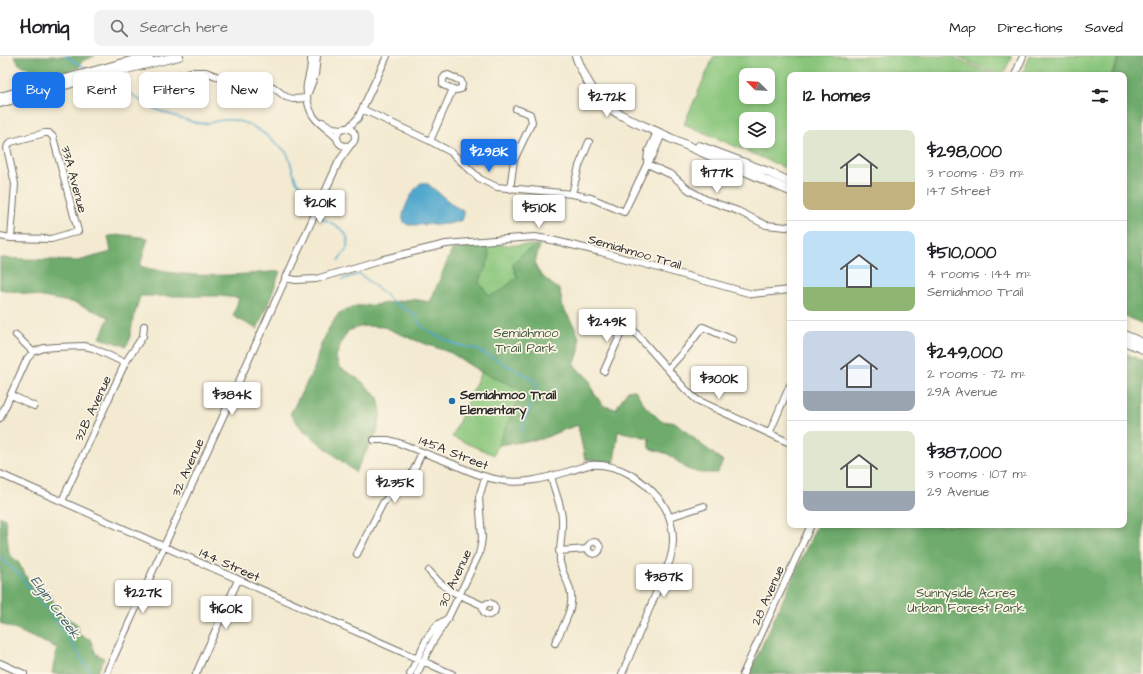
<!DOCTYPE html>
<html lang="en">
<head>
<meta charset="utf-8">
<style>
  :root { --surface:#fff; --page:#f2f2f2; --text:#202124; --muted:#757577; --line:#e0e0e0; --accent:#1a73e8 }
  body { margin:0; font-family:"Architects Daughter",sans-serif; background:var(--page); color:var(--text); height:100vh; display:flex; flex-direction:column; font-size:15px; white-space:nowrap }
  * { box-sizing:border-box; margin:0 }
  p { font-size:13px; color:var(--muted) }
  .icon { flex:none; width:22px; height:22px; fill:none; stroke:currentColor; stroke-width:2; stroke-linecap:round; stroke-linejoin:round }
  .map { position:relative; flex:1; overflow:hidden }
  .sheet { position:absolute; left:787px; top:16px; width:340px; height:456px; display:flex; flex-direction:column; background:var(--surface); border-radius:8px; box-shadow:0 2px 6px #0003 }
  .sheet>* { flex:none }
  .top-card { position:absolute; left:12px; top:16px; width:380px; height:36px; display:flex; gap:8px }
  .needle { width:26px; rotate:294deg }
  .fabs { position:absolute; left:739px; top:12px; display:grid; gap:8px }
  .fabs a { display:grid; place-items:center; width:36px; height:36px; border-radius:8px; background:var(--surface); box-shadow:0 2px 6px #0003; font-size:20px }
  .price { position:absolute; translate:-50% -34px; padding:0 9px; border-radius:4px; background:#fff; color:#222; font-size:13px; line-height:26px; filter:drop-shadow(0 1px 2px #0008) }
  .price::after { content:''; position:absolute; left:50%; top:24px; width:12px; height:9px; margin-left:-6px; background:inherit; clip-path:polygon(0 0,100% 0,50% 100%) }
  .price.on { background:var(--accent); color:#fff }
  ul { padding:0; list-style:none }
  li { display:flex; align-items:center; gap:12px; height:100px; padding:0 16px }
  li+li { border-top:1px solid var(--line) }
  li span { display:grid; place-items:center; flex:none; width:112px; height:80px; border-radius:8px; color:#555 }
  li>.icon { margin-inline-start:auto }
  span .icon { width:48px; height:48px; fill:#fffc; stroke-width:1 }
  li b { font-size:17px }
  h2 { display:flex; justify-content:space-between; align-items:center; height:48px; padding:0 16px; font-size:17px }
  .chip { padding:0 14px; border-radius:8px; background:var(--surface); box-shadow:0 2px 6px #0003; font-size:14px; line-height:36px }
  .chip.on { background:var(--accent); color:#fff }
  header { display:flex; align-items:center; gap:24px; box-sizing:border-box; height:56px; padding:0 20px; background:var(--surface); border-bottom:1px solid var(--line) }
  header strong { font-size:19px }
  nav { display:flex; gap:22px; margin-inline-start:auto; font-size:14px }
  .search { width:280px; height:36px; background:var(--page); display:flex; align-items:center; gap:10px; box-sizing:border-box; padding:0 14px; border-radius:8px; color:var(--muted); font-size:15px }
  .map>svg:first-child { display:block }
  .green { fill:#89c67c; stroke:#5a7854; fill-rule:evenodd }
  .forest { fill:#6eab6c; stroke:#4c6b4c }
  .water { fill:#50a7cd; stroke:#3e697c }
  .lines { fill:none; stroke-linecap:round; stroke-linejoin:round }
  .stream { stroke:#50a7cd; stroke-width:1.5 }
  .minor-casing { stroke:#716e65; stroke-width:8 }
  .major-casing { stroke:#716e65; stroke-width:10 }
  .minor { stroke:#fff; stroke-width:6 }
  .major { stroke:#fff; stroke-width:8 }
  .poi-dot { fill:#1f6fb2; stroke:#fcf5e5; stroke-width:1.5 }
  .labels { text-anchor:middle; stroke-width:3.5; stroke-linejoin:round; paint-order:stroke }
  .street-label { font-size:13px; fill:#2b2b2b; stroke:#fcf5e5 }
  .park-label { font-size:13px; fill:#475a43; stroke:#fcf5e5 }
  .poi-label { font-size:13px; font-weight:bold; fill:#2b2b2b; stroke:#fcf5e5; text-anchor:start }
  .water-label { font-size:14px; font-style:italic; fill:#3a5d6c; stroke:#fcf5e5 }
</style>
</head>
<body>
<header>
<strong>Homiq</strong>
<div class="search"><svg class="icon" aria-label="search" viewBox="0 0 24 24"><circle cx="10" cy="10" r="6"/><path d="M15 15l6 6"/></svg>Search here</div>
<nav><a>Map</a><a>Directions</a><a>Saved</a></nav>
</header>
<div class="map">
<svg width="1143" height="618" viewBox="0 0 1143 618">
  <rect width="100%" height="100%" fill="#fcf5e5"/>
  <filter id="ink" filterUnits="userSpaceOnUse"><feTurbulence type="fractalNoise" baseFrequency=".025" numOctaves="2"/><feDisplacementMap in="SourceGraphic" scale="8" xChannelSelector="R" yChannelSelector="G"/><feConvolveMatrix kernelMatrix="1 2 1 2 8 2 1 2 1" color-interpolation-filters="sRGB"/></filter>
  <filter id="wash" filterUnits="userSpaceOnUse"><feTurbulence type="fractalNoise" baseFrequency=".012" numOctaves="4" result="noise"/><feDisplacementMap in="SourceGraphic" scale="16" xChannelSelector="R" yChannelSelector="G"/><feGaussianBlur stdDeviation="0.9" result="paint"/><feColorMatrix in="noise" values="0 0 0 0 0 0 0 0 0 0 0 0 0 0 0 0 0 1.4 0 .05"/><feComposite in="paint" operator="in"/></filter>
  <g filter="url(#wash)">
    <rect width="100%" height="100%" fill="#f3ead1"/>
    <path class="green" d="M714,0H951L994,19H790V114L684,68ZM746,19H768V41H746ZM746,63H768V85H746Z
      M957,0H1012L1003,19H998Z
      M1030,0H1119L1111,19H1022Z
      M486,189H540C539,194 535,203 535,208C537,219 552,228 560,234L562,250L575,272L579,282V295L574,310L589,323L594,337L604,351L616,353L627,335L635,334L645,350L661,365L676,367L703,390L723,405L687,413L669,398L649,392V382L618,375L614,407L585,403L578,369L560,375L542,383L498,389L494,399L452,381L481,316L465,306L470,191Z"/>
    <path class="forest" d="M14,0H95L82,5L79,12L66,16L51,13L36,15L29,14L19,8Z
      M1120,0H1143V268L1124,260V19H1112Z
      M124,179L148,182L140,210C184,223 234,220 280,215L272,238L257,273L233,260L239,242L219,240H140L133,264L129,285L126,290L100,282L109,261L75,247L0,233V202L78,205L111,196L108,180Z
      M486,189L490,201L479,227L490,240L502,234L517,221L512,208L524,196L540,189C539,195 535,203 535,208C537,219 552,228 560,234L562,250L575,272L579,282V295L574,310L589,323L593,337L604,350L616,353L627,335L635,334L645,350L661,365L676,367L703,390L723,405L717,417H700L687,413L668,398L649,392V382L618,375L614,407L585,403L578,369L560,375L542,383L498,389L522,334L481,316L451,297L412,283L384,271L363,270L348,275L341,287L336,301L339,311L360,324L378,341L381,356L377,376L355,416L302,373L290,358L314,313L320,291L329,272L339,257L356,250L375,249L411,243L430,246L452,194Z
      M1124,297L1143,305V618H749L817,469H1124Z
      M0,460L5,463L9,498L18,506L34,534L50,538L57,554L78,569L79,579L90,583L96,598L104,602L97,618H54L52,617L57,592L0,567Z"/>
    <path class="water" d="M421,127H424L428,128L453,149L463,155L464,159L462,164L449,168L408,169C406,168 404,167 403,164C401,156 414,131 421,127Z"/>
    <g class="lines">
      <path class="stream" d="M65,0L88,13
        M106,22C121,29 133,40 147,49C161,57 178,61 193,66C205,70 211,65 223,64C248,62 269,80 286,96L288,99L296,125L301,130L316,139
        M325,146L326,148L321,159L322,162C334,169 354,175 346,194C344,198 340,200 339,204
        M343,223L359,218L361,219L385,238L394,247L416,259L419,268L433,278L457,289L476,293L528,320L537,328V331L521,376
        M0,500L4,505L21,520L34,540L41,546L60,569L91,618"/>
    </g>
  </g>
  <g filter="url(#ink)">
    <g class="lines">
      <g class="minor-casing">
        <path id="minor" d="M311,0C312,10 309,18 307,28C306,32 307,36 307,40C309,64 322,68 337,82
          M448,19L461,25L462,29L461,33L456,34L443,29V23L445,20Z
          M1015,19L1023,0
          M180,21L190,16H206L228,25L248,24L261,26L273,31L286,41L293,43L307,42
          M308,37L315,19L317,0
          M362,53L430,85L451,96L480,123L497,131L572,138L591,142L624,156L647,108L653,99L662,78
          M322,66L333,72L342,73
          M348,72L358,62L387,0
          M337 81a9 9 0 1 1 18 0a9 9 0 1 1-18 0Z
          M430,85L453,33
          M647,106L648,96L657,76
          M647,108L672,119L689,134L707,144L738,155L766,169L786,171L790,170
          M510,133L514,104L532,66L530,58L516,53
          M572,138L579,110L589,86
          M0,180L11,182L51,183L78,175L53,81L49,77H45L11,86L8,89L7,92L15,128L11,182
          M285,222L296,224L316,223L380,204L446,188L506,183L535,181L547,183L601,196L752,238L790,234
          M16,279L33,296
          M668,313L686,293L703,271L733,284
          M604,315L626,266L685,333L697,344L790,387
          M11,339L34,350
          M0,362L27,303L33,296L44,292L56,291L84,290L93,292L125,307
          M769,378L790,329
          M374,384H389L399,387C417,394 435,401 453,408C471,416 485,422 504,425C528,428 548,421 570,415C576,413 583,410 590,409C618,407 643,423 660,444C673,460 676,485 670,504L622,618
          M0,418L452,618
          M551,420C554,434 561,448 562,462C563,477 559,491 560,505C562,521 573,529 571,547C570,560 560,576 555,587
          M62,445L125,307L143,280L144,270
          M670,461L704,450
          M588 492a6 6 0 1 1 12 0a6 6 0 1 1-12 0Z
          M559,495L588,493
          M357,498L383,447L390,439L408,427L422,396
          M429,515L439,526L451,535L484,550
          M483 553a6 6 0 1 1 12 0a6 6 0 1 1-12 0Z
          M448,562L467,523L479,498L481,489L482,481L480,455L479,441L485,422
          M0,607L24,618
          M106,618L339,105L352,87
          M196,618L238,524
          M410,618L427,582L437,569L448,562L433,585L417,618
          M743,618L811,469"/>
      </g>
      <g class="major-casing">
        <path id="major" d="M576,0C586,26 598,49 625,61C639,69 655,74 670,82L790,135
          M0,41L149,0
          M0,47L94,21L179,0
          M699,90L768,116L790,126
          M1124,279L1143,287
          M1124,285L1143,293"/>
      </g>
      <use href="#minor" class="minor"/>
      <use href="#major" class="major"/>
    </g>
  </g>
  <circle class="poi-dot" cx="452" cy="345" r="4"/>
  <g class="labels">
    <g class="street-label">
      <text transform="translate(75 123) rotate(75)" y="5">33A Avenue</text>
      <text transform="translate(635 195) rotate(16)" y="5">Semiahmoo Trail</text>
      <text transform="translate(92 352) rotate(-65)" y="5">32B Avenue</text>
      <text transform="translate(454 396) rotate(21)" y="5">145A Street</text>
      <text transform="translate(187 411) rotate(-66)" y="5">32 Avenue</text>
      <text transform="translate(230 508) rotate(24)" y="5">144 Street</text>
      <text transform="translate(454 522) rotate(-65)" y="5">30 Avenue</text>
      <text transform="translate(767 539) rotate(-66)" y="5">28 Avenue</text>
    </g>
    <g class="park-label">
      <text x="526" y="281">Semiahmoo<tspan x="526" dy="15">Trail Park</tspan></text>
      <text x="966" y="541">Sunnyside Acres<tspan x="966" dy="15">Urban Forest Park</tspan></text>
    </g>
    <g class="poi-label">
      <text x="460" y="343">Semiahmoo Trail<tspan x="460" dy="15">Elementary</tspan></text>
    </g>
    <g class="water-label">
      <text transform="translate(56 551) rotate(54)" y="5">Elgin Creek</text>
    </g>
  </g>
</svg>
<div class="fabs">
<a><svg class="needle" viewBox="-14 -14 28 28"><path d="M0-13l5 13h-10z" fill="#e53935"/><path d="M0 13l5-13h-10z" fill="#757577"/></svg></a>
<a><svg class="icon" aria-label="layers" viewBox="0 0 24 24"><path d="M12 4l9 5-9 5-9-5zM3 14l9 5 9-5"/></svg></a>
</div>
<b class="price" style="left:607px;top:62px">$272K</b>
<b class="price on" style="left:489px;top:117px">$298K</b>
<b class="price" style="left:717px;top:138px">$177K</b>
<b class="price" style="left:320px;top:168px">$201K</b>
<b class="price" style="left:539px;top:173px">$510K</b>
<b class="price" style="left:607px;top:287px">$249K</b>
<b class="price" style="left:719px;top:344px">$300K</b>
<b class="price" style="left:232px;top:360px">$384K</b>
<b class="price" style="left:395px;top:448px">$235K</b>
<b class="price" style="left:664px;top:542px">$387K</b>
<b class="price" style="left:143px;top:558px">$227K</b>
<b class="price" style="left:226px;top:574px">$160K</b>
<div class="top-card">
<a class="chip on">Buy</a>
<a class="chip">Rent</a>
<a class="chip">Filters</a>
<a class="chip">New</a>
</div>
<section class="sheet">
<h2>12 homes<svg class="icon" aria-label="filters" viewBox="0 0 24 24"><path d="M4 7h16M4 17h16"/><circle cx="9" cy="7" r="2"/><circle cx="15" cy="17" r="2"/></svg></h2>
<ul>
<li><span style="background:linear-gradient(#dfe7d0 65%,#c2b280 0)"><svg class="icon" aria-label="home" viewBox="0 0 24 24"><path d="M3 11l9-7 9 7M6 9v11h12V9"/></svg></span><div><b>$298,000</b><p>3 rooms · 83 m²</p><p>147 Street</p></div></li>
<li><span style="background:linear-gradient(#bfe0f5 70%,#8fb573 0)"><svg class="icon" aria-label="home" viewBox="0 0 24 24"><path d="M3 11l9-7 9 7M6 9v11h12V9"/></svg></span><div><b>$510,000</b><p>4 rooms · 144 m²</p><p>Semiahmoo Trail</p></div></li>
<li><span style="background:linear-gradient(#c9d6e8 75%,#9aa5b1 0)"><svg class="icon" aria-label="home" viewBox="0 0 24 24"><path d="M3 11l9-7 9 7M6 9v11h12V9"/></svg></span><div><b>$249,000</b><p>2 rooms · 72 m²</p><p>29A Avenue</p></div></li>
<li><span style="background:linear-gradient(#dfe7d0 75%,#9aa5b1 0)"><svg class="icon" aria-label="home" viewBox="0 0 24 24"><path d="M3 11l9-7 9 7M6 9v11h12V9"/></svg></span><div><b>$387,000</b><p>3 rooms · 107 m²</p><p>29 Avenue</p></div></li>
</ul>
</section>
</div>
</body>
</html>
